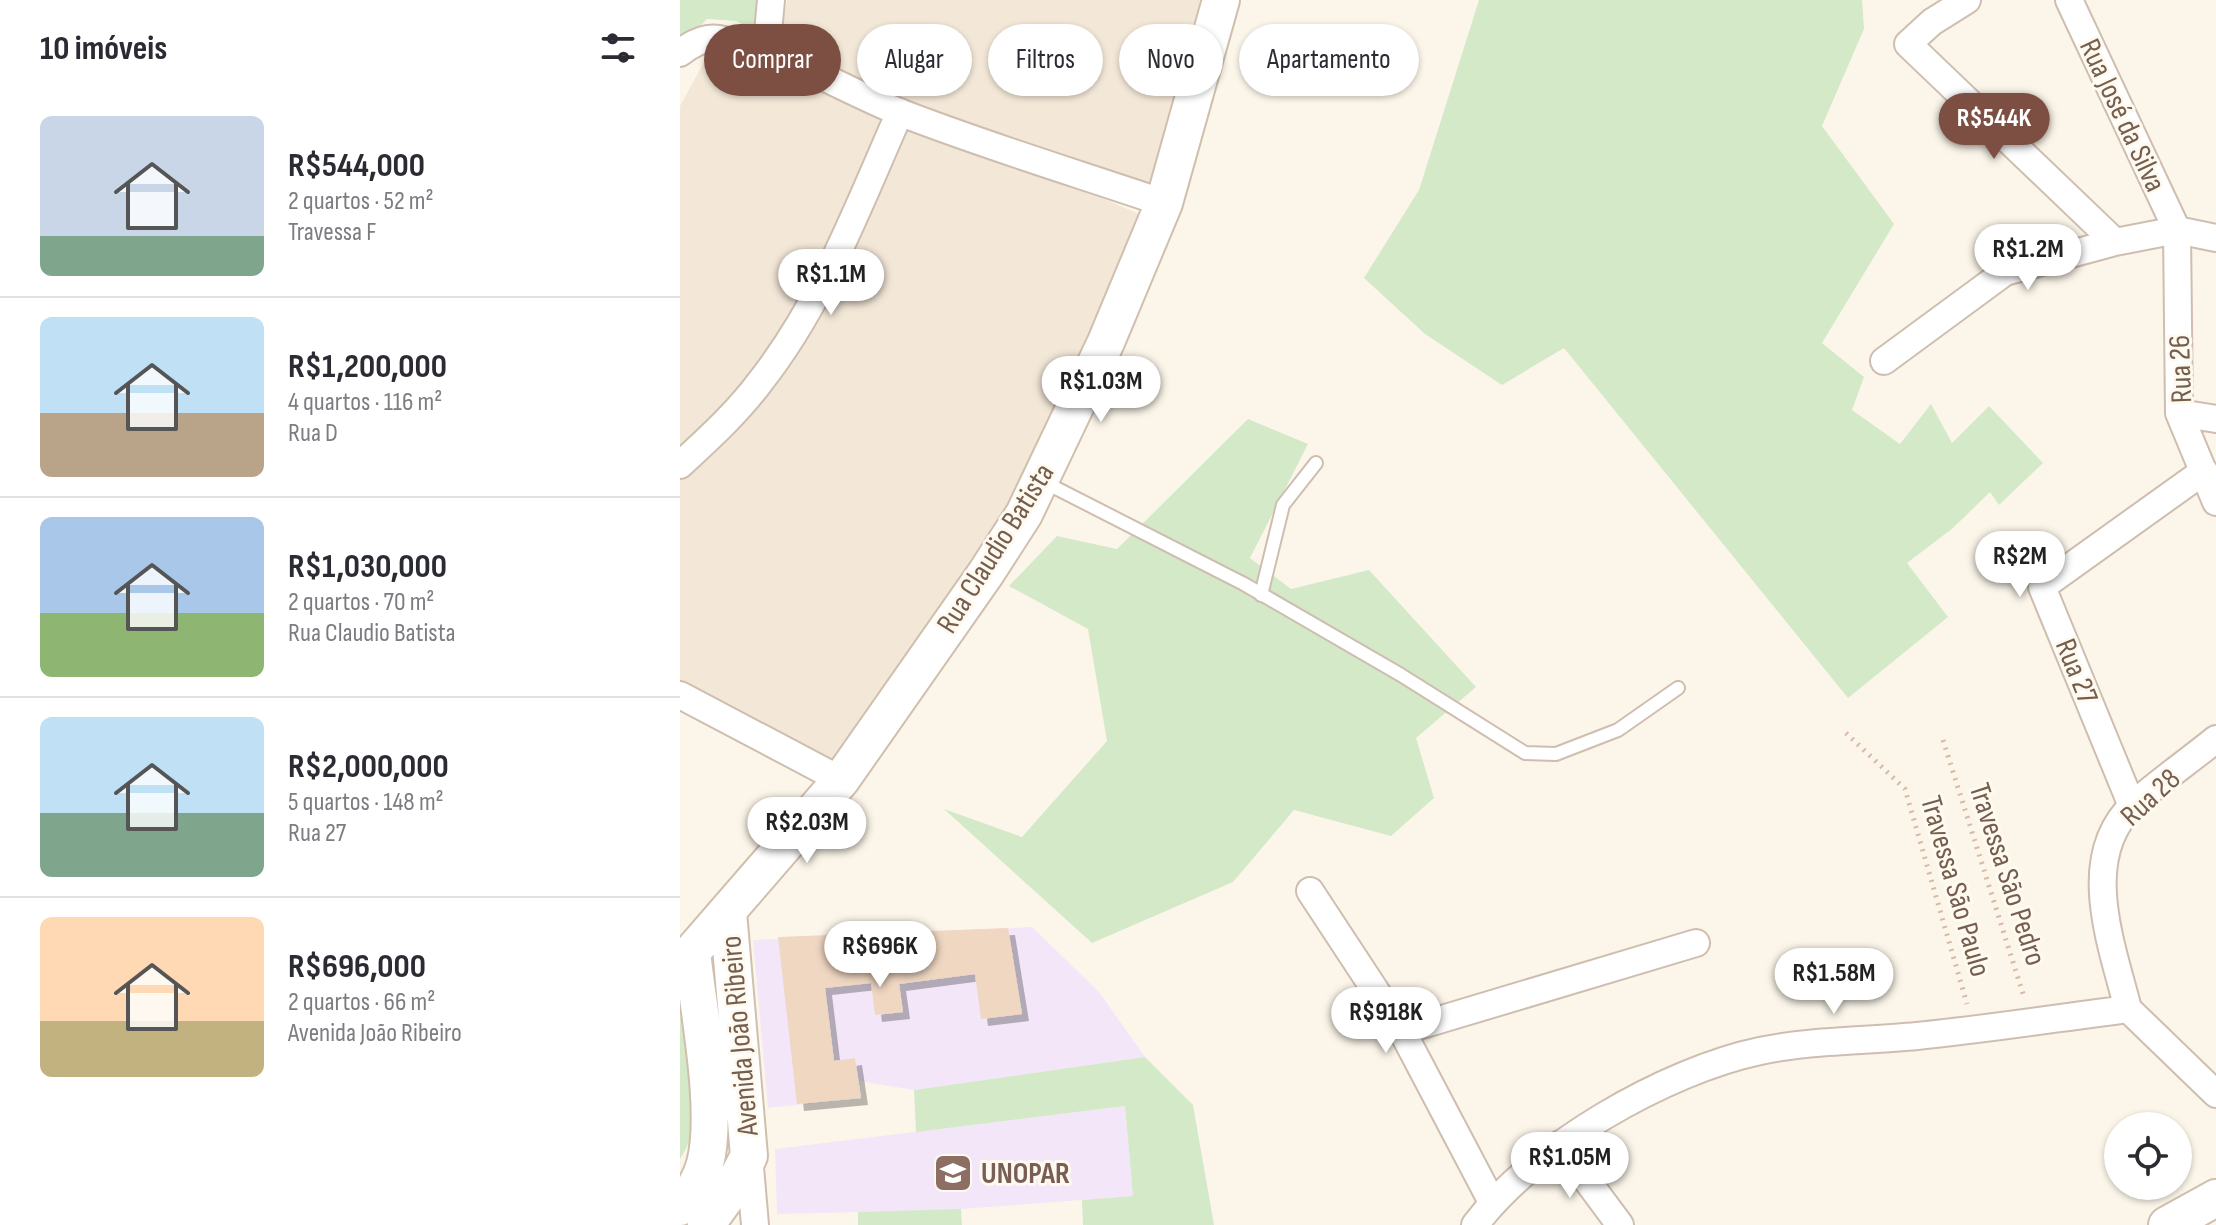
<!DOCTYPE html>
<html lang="pt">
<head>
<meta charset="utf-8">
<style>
  :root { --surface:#fff; --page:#f7f7f7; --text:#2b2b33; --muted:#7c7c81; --line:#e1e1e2; --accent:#7c4f42 }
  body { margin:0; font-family:"Sofia Sans Condensed",sans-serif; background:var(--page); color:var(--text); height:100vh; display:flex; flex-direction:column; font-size:30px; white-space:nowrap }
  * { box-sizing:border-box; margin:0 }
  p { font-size:26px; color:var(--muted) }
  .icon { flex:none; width:44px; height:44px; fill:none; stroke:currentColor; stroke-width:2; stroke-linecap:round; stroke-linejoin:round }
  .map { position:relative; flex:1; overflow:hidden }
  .details { display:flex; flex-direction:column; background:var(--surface); width:680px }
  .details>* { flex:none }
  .banner { position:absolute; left:24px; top:24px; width:760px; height:72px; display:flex; gap:16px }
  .tools { position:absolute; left:1424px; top:1112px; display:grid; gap:16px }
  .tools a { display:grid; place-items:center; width:88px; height:88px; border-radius:50%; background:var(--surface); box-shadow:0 2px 6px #0004; font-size:40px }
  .price { position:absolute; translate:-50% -68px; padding:0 18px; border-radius:28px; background:#fff; color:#222; font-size:26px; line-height:52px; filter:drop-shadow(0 2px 4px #0008) }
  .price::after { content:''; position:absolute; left:50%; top:48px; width:24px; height:18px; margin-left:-12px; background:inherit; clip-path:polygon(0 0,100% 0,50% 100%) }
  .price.current { background:var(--accent); color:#fff }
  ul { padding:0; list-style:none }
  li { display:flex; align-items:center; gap:24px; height:200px; padding:0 40px }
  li+li { border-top:2px solid var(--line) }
  li span { display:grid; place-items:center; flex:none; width:224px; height:160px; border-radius:12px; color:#555 }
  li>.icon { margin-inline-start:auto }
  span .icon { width:96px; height:96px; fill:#fffc; stroke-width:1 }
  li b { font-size:34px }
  h2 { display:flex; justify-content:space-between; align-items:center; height:96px; padding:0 40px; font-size:34px }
  .pill { padding:0 28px; border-radius:36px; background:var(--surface); box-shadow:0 2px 6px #0004; font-size:28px; line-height:72px }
  .pill.current { background:var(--accent); color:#fff }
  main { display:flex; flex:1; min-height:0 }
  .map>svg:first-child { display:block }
  .residential { fill:#f3e8d8 }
  .education { fill:#f3e6f8 }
  .green { fill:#d4e9c8 }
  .building { fill:#f0d7c2; filter:url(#shadow) }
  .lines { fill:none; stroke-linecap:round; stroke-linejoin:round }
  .lane-casing { stroke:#cebeb0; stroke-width:16 }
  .street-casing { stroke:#cebeb0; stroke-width:30 }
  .secondary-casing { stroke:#d0bfad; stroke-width:40 }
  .path { stroke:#d6baa5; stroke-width:5; stroke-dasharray:2 6; stroke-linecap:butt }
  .lane { stroke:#fff; stroke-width:12 }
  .street { stroke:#fff; stroke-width:26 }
  .secondary { stroke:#fff; stroke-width:36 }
  .labels { text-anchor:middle; stroke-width:6; stroke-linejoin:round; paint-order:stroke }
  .street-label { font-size:30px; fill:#765e4e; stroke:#fefaf0 }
  .education-label { font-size:30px; font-weight:bold; fill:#785e54; stroke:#fefaf0; text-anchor:start }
</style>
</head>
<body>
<main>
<section class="details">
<h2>10 imóveis<svg class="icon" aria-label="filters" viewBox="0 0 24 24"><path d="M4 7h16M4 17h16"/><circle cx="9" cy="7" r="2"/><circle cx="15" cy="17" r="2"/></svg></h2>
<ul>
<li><span style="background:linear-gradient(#c9d6e8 75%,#7fa58c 0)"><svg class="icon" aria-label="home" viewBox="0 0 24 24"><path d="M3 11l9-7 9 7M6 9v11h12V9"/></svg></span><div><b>R$544,000</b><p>2 quartos · 52 m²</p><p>Travessa F</p></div></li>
<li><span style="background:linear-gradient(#bfe0f5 60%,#b9a48a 0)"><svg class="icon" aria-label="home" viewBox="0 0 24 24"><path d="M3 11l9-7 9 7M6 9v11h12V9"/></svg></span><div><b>R$1,200,000</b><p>4 quartos · 116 m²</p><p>Rua D</p></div></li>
<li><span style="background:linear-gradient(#a9c7e8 60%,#8fb573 0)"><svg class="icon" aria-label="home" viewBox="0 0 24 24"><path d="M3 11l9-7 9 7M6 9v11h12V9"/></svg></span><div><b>R$1,030,000</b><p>2 quartos · 70 m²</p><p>Rua Claudio Batista</p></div></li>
<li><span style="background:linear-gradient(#bfe0f5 60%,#7fa58c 0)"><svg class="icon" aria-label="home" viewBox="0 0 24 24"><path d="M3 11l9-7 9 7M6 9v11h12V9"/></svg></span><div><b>R$2,000,000</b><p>5 quartos · 148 m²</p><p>Rua 27</p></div></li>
<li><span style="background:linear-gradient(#ffd9b3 65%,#c2b280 0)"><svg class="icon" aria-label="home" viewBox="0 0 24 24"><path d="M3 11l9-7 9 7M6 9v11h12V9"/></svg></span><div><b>R$696,000</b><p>2 quartos · 66 m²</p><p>Avenida João Ribeiro</p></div></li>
</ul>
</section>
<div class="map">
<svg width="1536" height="1225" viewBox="0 0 1536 1225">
  <defs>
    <filter id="shadow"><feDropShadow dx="7" dy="7" stdDeviation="0" flood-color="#0004"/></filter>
  </defs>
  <rect width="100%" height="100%" fill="#fcf6ea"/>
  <path class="residential" d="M107,0H520L469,193L98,49Z
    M39,55L220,112L464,216L336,511L161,780L0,695V106L24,62Z"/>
  <path class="education" d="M352,927L419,992L465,1057L234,1090L179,1081L181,1098L88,1108L73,940Z
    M445,1106L453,1196L269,1210L97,1214L95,1149Z"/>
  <path class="green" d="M0,0H81L76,31L56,21L27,19L0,47Z
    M799,0H1182L1184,29L1142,126L1214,224L1142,343L1184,377L1172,410L1220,444L1251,404L1272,443L1309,406L1363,463L1319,505L1310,492L1273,528L1227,563L1268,617L1168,698L884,348L822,385L745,334L684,278L739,190Z
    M568,419L628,444L570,558L611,589L689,570L796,687L736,738L754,798L711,836L614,810L553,882L412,943L264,809L342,837L427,741L408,629L329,586L377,536L437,549Z
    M0,1017L3,1018C11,1063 28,1117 0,1159Z
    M465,1057L513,1105L534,1225H403L402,1200L453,1196L445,1106L236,1132L234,1090Z
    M281,1209L282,1225H178V1212Z"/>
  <path class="building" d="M328,928L342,1014L301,1019L295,974L219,984L223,1012L195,1015L191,983L145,988L154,1061L175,1058L181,1098L117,1104L98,937Z"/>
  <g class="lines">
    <g class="lane-casing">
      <path id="lane" d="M364,482L564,584L721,675L845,753L876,754L938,730L998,688
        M581,595L603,505L636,463"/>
    </g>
    <g class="street-casing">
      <path id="street" d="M1287,0L1252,22L1228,44L1435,242
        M1389,0L1497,230L1499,413L1536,502
        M0,53C11,44 24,36 39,39C102,51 160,88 219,112C306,146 396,173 484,203
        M86,54L91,0
        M1204,361L1325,272L1435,242L1497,230L1536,238
        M1499,413L1536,419
        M0,465C28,439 57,413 80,382C143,302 179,204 220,112
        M0,695L161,780
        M1452,806L1362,587L1524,471
        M630,891L722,1031L812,1202
        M1448,1009C1432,945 1397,857 1454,804C1480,781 1509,761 1536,739
        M722,1031L1016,943
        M880,1144L940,1225
        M69,1156L75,1225
        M795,1225C853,1147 985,1071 1080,1051C1132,1040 1185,1041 1237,1036C1307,1029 1378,1018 1448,1009L1536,1094"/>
    </g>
    <g class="secondary-casing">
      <path id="secondary" d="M0,1207C11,1195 21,1179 25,1164C39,1110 18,1009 12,952L161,780L306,573L344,514L426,342L484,203L541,0
        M26,1225L50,1192L69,1156L48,912
        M1487,1225L1536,1198"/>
    </g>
    <path class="path" d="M1166,733L1225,789L1287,1004
      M1263,740L1344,997"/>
    <use href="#lane" class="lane"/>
    <use href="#street" class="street"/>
    <use href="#secondary" class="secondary"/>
  </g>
  <defs>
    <g id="university-square" transform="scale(2)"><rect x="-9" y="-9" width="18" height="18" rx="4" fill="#8d6e63" stroke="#fefaf0"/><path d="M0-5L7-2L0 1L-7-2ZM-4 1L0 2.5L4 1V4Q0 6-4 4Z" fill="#fff"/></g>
  </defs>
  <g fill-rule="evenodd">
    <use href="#university-square" x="273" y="1173"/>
  </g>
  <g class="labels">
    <g class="street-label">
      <text transform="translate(1443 115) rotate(65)" y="10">Rua José da Silva</text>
      <text transform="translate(1500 369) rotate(-92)" y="10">Rua 26</text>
      <text transform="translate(315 548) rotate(-58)" y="10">Rua Claudio Batista</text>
      <text transform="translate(1397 671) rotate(68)" y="10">Rua 27</text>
      <text transform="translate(1470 797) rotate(-43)" y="10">Rua 28</text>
      <text transform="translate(1328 874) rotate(72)" y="10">Travessa São Pedro</text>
      <text transform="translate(1276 886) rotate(74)" y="10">Travessa São Paulo</text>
      <text transform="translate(59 1036) rotate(-95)" y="10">Avenida João Ribeiro</text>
    </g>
    <g class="education-label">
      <text x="301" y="1183">UNOPAR</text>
    </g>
  </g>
</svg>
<div class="tools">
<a><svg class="icon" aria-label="locate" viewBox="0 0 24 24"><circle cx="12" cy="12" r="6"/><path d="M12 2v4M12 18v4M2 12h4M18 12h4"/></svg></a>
</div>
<b class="price current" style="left:1314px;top:161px">R$544K</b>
<b class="price" style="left:1348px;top:292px">R$1.2M</b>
<b class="price" style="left:151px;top:317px">R$1.1M</b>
<b class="price" style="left:421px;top:424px">R$1.03M</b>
<b class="price" style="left:1340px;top:599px">R$2M</b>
<b class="price" style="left:127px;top:865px">R$2.03M</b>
<b class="price" style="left:200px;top:989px">R$696K</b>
<b class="price" style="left:1154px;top:1016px">R$1.58M</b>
<b class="price" style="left:706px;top:1055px">R$918K</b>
<b class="price" style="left:890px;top:1200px">R$1.05M</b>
<div class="banner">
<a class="pill current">Comprar</a>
<a class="pill">Alugar</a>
<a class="pill">Filtros</a>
<a class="pill">Novo</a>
<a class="pill">Apartamento</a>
</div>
</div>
</main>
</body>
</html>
